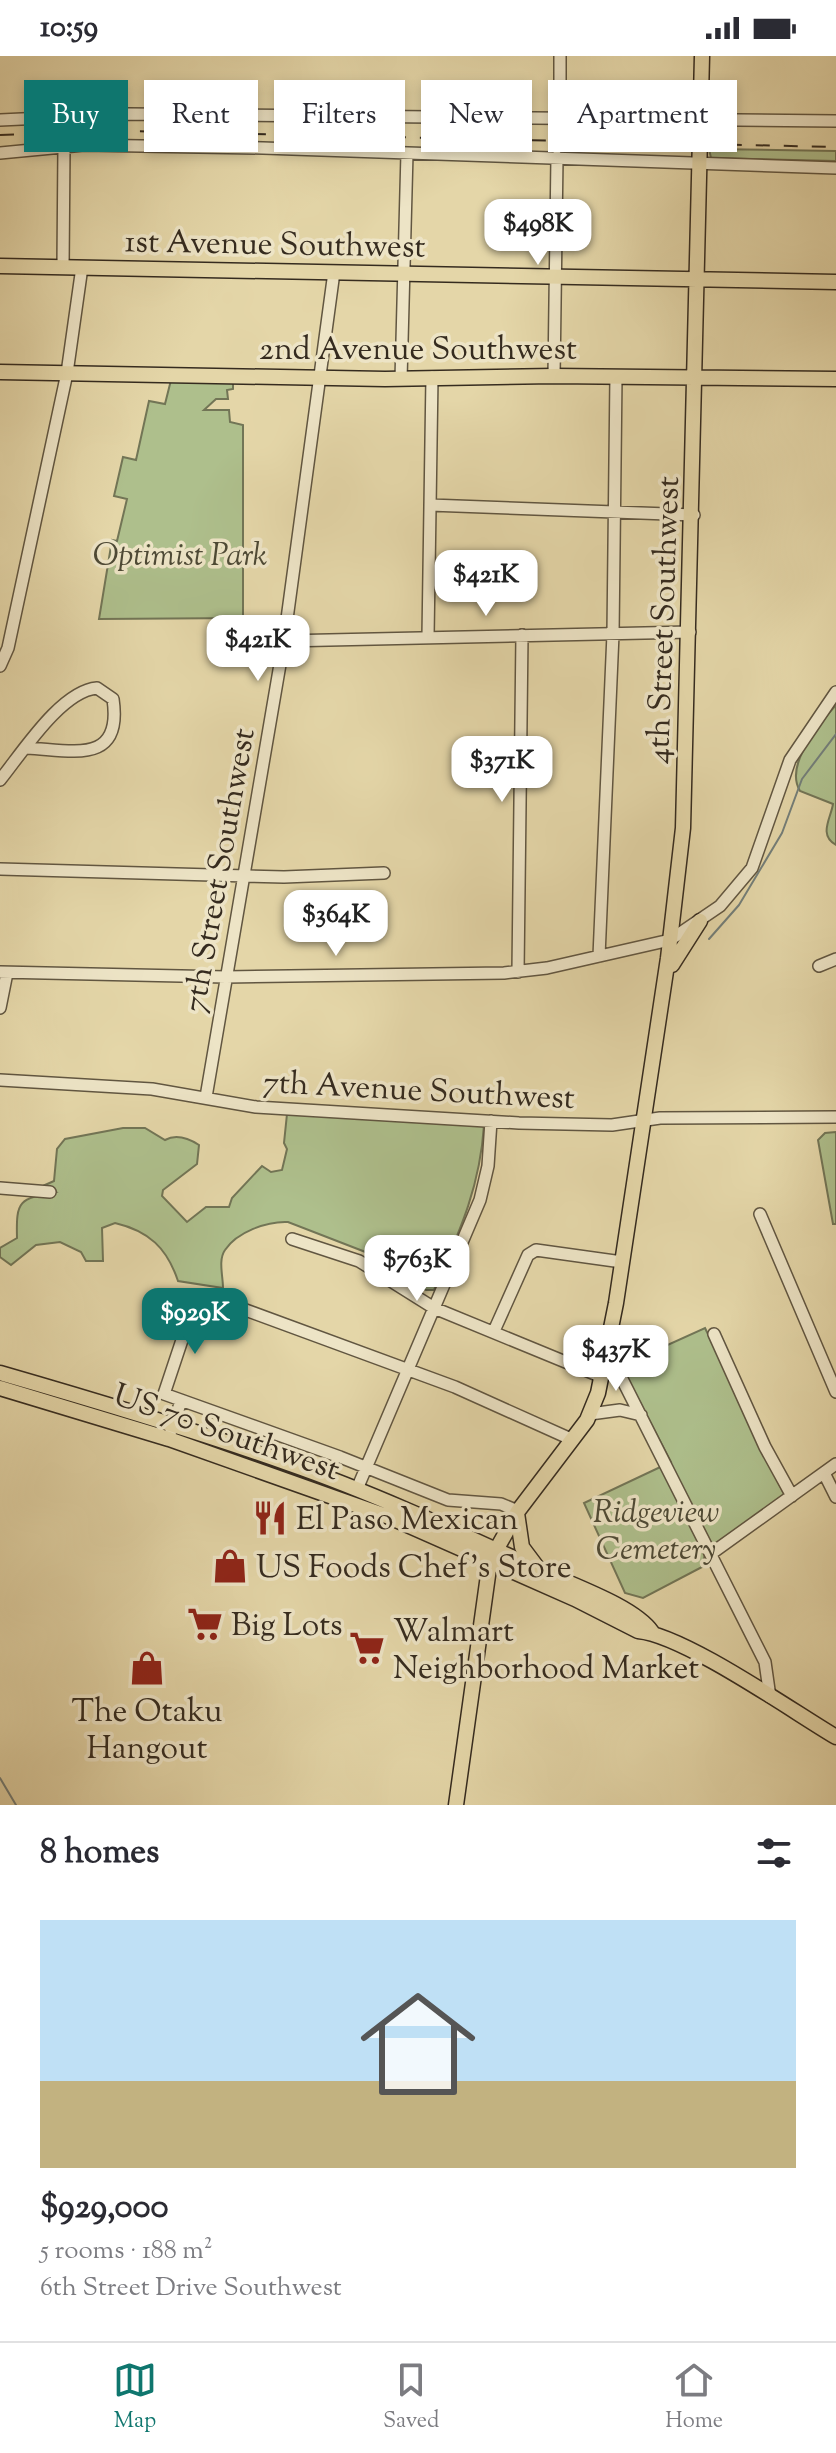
<!DOCTYPE html>
<html lang="en">
<head>
<meta charset="utf-8">
<style>
  :root { --surface:#fff; --page:#f2f2f3; --text:#2b2b33; --muted:#7c7c81; --line:#e1e1e2; --accent:#0f766e }
  body { margin:0; font-family:"Sorts Mill Goudy",serif; background:var(--page); color:var(--text); height:100vh; display:flex; flex-direction:column; font-size:30px; white-space:nowrap }
  * { box-sizing:border-box; margin:0 }
  p { font-size:26px; color:var(--muted) }
  .icon { flex:none; width:44px; height:44px; fill:none; stroke:currentColor; stroke-width:2; stroke-linecap:round; stroke-linejoin:round }
  .map { position:relative; height:1749px; overflow:hidden }
  .sheet { display:flex; flex-direction:column; background:var(--surface); flex:1 }
  .sheet>* { flex:none }
  .top-card { position:absolute; left:24px; top:24px; width:788px; height:72px; display:flex; gap:16px }
  .price { position:absolute; translate:-50% -68px; padding:0 18px; border-radius:16px; background:#fff; color:#222; font-size:26px; line-height:52px; filter:drop-shadow(0 2px 4px #0008) }
  .price::after { content:''; position:absolute; left:50%; top:48px; width:24px; height:18px; margin-left:-12px; background:inherit; clip-path:polygon(0 0,100% 0,50% 100%) }
  .price.on { background:var(--accent); color:#fff }
  ul { padding:0; list-style:none }
  li { display:grid; align-content:center; gap:16px; height:424px; padding:0 40px }
  li+li { border-top:2px solid var(--line) }
  li span { display:grid; place-items:center; height:248px; border-radius:0px; color:#555 }
  li>.icon { margin-inline-start:auto }
  span .icon { width:144px; height:144px; fill:#fffc; stroke-width:1 }
  li b { font-size:34px }
  h2 { display:flex; justify-content:space-between; align-items:center; height:96px; padding:0 40px; font-size:34px }
  .pill { padding:0 28px; border-radius:0px; background:var(--surface); box-shadow:0 4px 12px #0003; font-size:28px; line-height:72px }
  .pill.on { background:var(--accent); color:#fff }
  .status { display:flex; justify-content:space-between; align-items:center; height:56px; padding:0 40px; background:var(--surface); direction:ltr }
  .status svg { height:22px; fill:currentColor }
  .tab-bar { display:flex; justify-content:space-around; align-items:center; height:112px; border-top:2px solid var(--line); background:var(--surface); font-size:22px; color:var(--muted) }
  .tab-bar a { display:grid; justify-items:center; gap:4px }
  .tab-bar .on { color:var(--accent) }
  .map>svg:first-child { display:block }
  .green { fill:#aebf8c; stroke:#727556; stroke-width:2 }
  .lines { fill:none; stroke-linecap:round; stroke-linejoin:round }
  .stream { stroke:#737e79; stroke-width:2 }
  .minor-casing { stroke:#615641; stroke-width:14 }
  .major-casing { stroke:#352b1f; stroke-width:17 }
  .minor { stroke:#ede4c6; stroke-width:11 }
  .major { stroke:#e4d6a8; stroke-width:14 }
  .rail { stroke:#352b1f; stroke-width:2; stroke-dasharray:14 14; stroke-linecap:butt }
  .labels { text-anchor:middle; stroke-width:7; stroke-linejoin:round; paint-order:stroke }
  .street-label { font-size:32px; fill:#352b1f; stroke:#ede4c6 }
  .park-label { font-size:32px; font-style:italic; fill:#4d4935; stroke:#ede4c6 }
  .poi-label { font-size:32px; fill:#352b1f; stroke:#ede4c6; text-anchor:start }
</style>
</head>
<body>
<div class="status"><b>10:59</b><svg viewBox="0 0 49 12"><path d="M0 12V9h3v3zM5 12V6h3v6zM10 12V3h3v9zM15 12V0h3v12zM26 1h20v11H26zM47 4h2v5h-2z"/></svg></div>
<div class="map">
<svg width="836" height="1749" viewBox="0 0 836 1749">
  <rect width="100%" height="100%" fill="#e4d6a8"/>
  <filter id="stains"><feTurbulence type="fractalNoise" baseFrequency=".0025" numOctaves="4"/><feColorMatrix values="0 0 0 0 .2 0 0 0 0 .09 0 0 0 0 .02 0 0 0 .5 -.17"/></filter>
  <radialGradient id="worn" r=".72"><stop offset=".6" stop-color="#630" stop-opacity="0"/><stop offset="1" stop-color="#630" stop-opacity=".3"/></radialGradient>
  <path class="green" d="M709,93L836,95V105L711,102Z
    M171,324L233,326V333L227,334L228,343H216L204,354H229L230,366L243,369V562L99,563L112,484L117,485L127,443L114,440L123,401L136,404L149,345L165,348Z
    M836,649V789C818,779 831,762 833,748L800,735C784,709 819,668 836,649Z
    M287,1058L484,1069C480,1132 459,1177 434,1234H426L368,1197L288,1166C267,1165 237,1176 225,1194C218,1204 223,1220 223,1232L178,1225C167,1192 149,1175 115,1167L102,1172L103,1205H86L81,1196L60,1186L36,1189L11,1209L0,1201V1192L17,1182C16,1144 19,1143 56,1136L45,1129L54,1125L57,1093L65,1083L123,1072H145L165,1084C176,1078 188,1082 199,1089L197,1108L163,1134L162,1140L187,1166L206,1151H229L232,1142L262,1110L271,1116L282,1114L287,1093L284,1087Z
    M836,1076V1168H833L818,1084L825,1077Z
    M705,1272L785,1440L705,1498L702,1511L643,1542L625,1537L584,1447L671,1406L621,1310Z"/>
  <g class="lines">
    <path class="stream" d="M709,883L739,849L782,777L802,723L836,678
      M0,1722L16,1749"/>
    <g class="minor-casing">
      <path id="minor" d="M560,0V62
        M0,64L129,58L836,65
        M0,97L84,89L263,92L836,112
        M63,211L64,90
        M554,320L557,101
        M401,323L407,97
        M430,449L694,459
        M428,581L432,321
        M284,585L690,576
        M0,610L8,592L67,317L82,211
        M0,724C22,697 61,635 97,632L113,643C123,710 71,694 27,692
        M0,813L284,821L384,817
        M599,900L613,578L616,320
        M819,910L836,903
        M0,916L226,921L504,917L547,912L670,884L720,850L752,812L790,704L836,636
        M518,916L522,579
        M0,952L7,917
        M0,1024L152,1033L256,1051L519,1067L612,1069L660,1062L836,1061
        M206,1041L284,585L334,216
        M0,1132L50,1136
        M760,1158L836,1336
        M292,1183L359,1205L434,1252L602,1321
        M494,1275L528,1199L536,1194L622,1206
        M714,1278L765,1391L792,1440
        M610,1283L621,1321L765,1606L770,1641
        M590,1358L620,1354L641,1359
        M171,1375L181,1345
        M824,1417L836,1441
        M357,1433L480,1144L488,1110L491,1065
        M518,1455L501,1448L448,1444L340,1401L164,1338L194,1248L202,1241L213,1242L455,1331L573,1384
        M712,1497L836,1408"/>
    </g>
    <g class="major-casing">
      <path id="major" d="M0,210L836,226
        M0,316L385,323L554,320L836,323
        M672,909L700,865
        M0,1317C97,1345 195,1374 290,1408C376,1438 459,1477 542,1515C571,1529 634,1550 652,1576
        M0,1332L169,1383L389,1461L575,1543L638,1575C684,1579 792,1655 836,1681
        M517,1457L522,1491L537,1511
        M456,1749L490,1505L518,1455L587,1364L598,1337L616,1247L668,902L683,772L702,0"/>
    </g>
    <use href="#minor" class="minor"/>
    <use href="#major" class="major"/>
    <path class="rail" d="M0,79L125,75L836,91"/>
  </g>
  <defs>
    <g id="restaurant-bare" transform="scale(2.76)"><path d="M-5-6h1v4h1v-4h1v4h1v-4h1v5L-1.5 .5V6h-2V.5L-5-1ZM5-6V6H3V1.5H1.5Q1.5-4 5-6Z" fill="#8f2418" stroke="#ede4c6" stroke-width="2.5" paint-order="stroke"/></g>
    <g id="shop-bare" transform="scale(2.76)"><path d="M-5-2.5h2.3a2.7 3.5 0 0 1 5.4 0H5L5.5 6h-11ZM-1.5-2.5h3a1.5 2.3 0 0 0-3 0Z" fill="#8f2418" stroke="#ede4c6" stroke-width="2.5" paint-order="stroke"/></g>
    <g id="supermarket-bare" transform="scale(2.76)"><path d="M-6-5.5h2.5l.6 2H6L4.5 2H-2.5L-4.4-4H-6ZM-1.5 3.2a1.3 1.3 0 1 0 .1 0ZM3 3.2a1.3 1.3 0 1 0 .1 0Z" fill="#8f2418" stroke="#ede4c6" stroke-width="2.5" paint-order="stroke"/></g>
  </defs>
  <g fill-rule="evenodd">
    <use href="#restaurant-bare" x="270" y="1462"/>
    <use href="#shop-bare" x="230" y="1510"/>
    <use href="#supermarket-bare" x="205" y="1568"/>
    <use href="#supermarket-bare" x="367" y="1592"/>
    <use href="#shop-bare" x="147" y="1612"/>
  </g>
  <g class="labels">
    <g class="street-label">
      <text transform="translate(275 187) rotate(1)" y="11">1st Avenue Southwest</text>
      <text x="418" y="303">2nd Avenue Southwest</text>
      <text transform="translate(662 564) rotate(-88)" y="11">4th Street Southwest</text>
      <text transform="translate(218 814) rotate(-80)" y="11">7th Street Southwest</text>
      <text transform="translate(419 1033) rotate(3)" y="11">7th Avenue Southwest</text>
      <text transform="translate(227 1375) rotate(19)" y="11">US 70 Southwest</text>
    </g>
    <g class="park-label">
      <text x="180" y="509">Optimist Park</text>
      <text x="656" y="1466">Ridgeview<tspan x="656" dy="37">Cemetery</tspan></text>
    </g>
    <g class="poi-label">
      <text x="296" y="1473">El Paso Mexican</text>
      <text x="256" y="1521">US Foods Chef's Store</text>
      <text x="231" y="1579">Big Lots</text>
      <text x="393" y="1585">Walmart<tspan x="393" dy="37">Neighborhood Market</tspan></text>
      <text x="147" y="1665" text-anchor="middle">The Otaku<tspan x="147" dy="37">Hangout</tspan></text>
    </g>
  </g>
  <rect width="100%" height="100%" filter="url(#stains)"/>
  <rect width="100%" height="100%" fill="url(#worn)"/>
</svg>
<b class="price" style="left:538px;top:211px">$498K</b>
<b class="price" style="left:486px;top:562px">$421K</b>
<b class="price" style="left:258px;top:627px">$421K</b>
<b class="price" style="left:502px;top:748px">$371K</b>
<b class="price" style="left:336px;top:902px">$364K</b>
<b class="price" style="left:417px;top:1247px">$763K</b>
<b class="price on" style="left:195px;top:1300px">$929K</b>
<b class="price" style="left:616px;top:1337px">$437K</b>
<div class="top-card">
<a class="pill on">Buy</a>
<a class="pill">Rent</a>
<a class="pill">Filters</a>
<a class="pill">New</a>
<a class="pill">Apartment</a>
</div>
</div>
<section class="sheet">
<h2>8 homes<svg class="icon" aria-label="filters" viewBox="0 0 24 24"><path d="M4 7h16M4 17h16"/><circle cx="9" cy="7" r="2"/><circle cx="15" cy="17" r="2"/></svg></h2>
<ul>
<li><span style="background:linear-gradient(#bfe0f5 65%,#c2b280 0)"><svg class="icon" aria-label="home" viewBox="0 0 24 24"><path d="M3 11l9-7 9 7M6 9v11h12V9"/></svg></span><div><b>$929,000</b><p>5 rooms · 188 m²</p><p>6th Street Drive Southwest</p></div></li>
</ul>
</section>
<nav class="tab-bar">
<a class="on"><svg class="icon" aria-label="map" viewBox="0 0 24 24"><path d="M3 6l6-2 6 2 6-2v14l-6 2-6-2-6 2zM9 4v14M15 6v14"/></svg>Map</a>
<a><svg class="icon" aria-label="saved" viewBox="0 0 24 24"><path d="M7 4h10v16l-5-4-5 4z"/></svg>Saved</a>
<a><svg class="icon" aria-label="home" viewBox="0 0 24 24"><path d="M3 11l9-7 9 7M6 9v11h12V9"/></svg>Home</a>
</nav>
</body>
</html>
